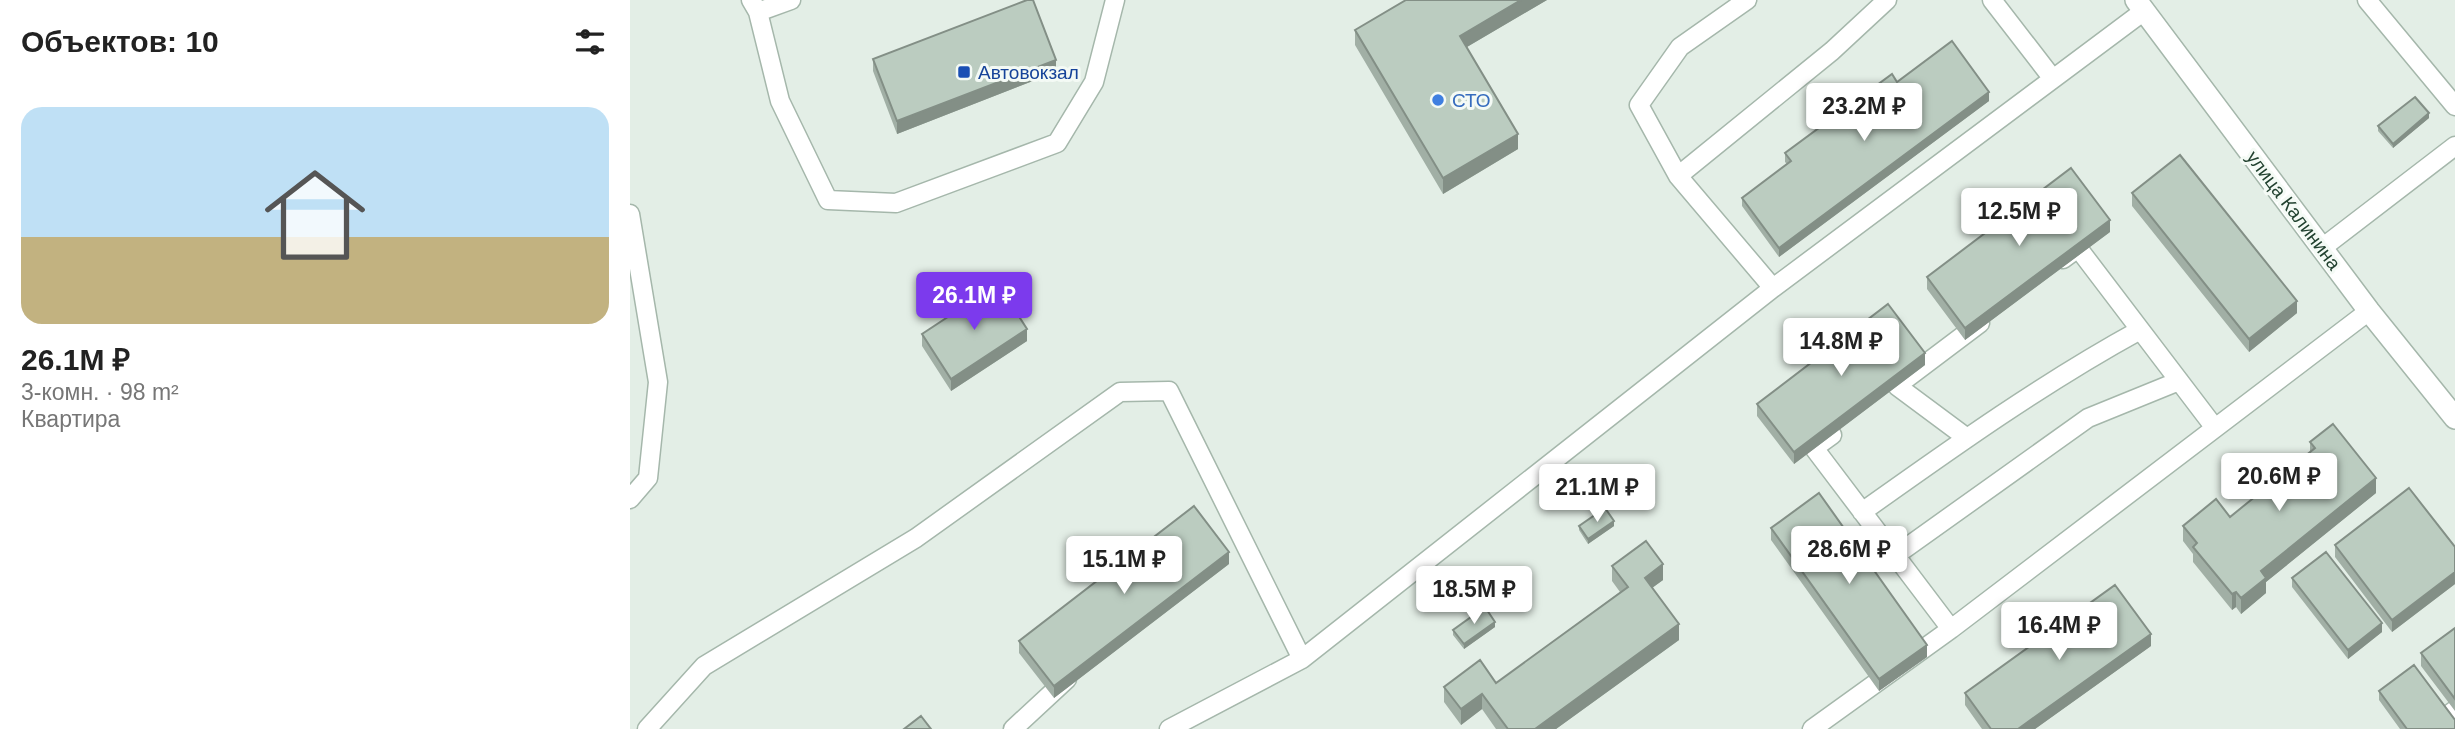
<!DOCTYPE html>
<html lang="ru">
<head>
<meta charset="utf-8">
<style>
  :root { --surface:#fff; --page:#f2f2f2; --text:#222; --muted:#767676; --accent:#7c3aed }
  body { margin:0; font-family:Helvetica,sans-serif; background:var(--page); color:var(--text); height:100vh; display:flex; flex-direction:column; font-size:26px; white-space:nowrap }
  * { box-sizing:border-box; margin:0 }
  p { font-size:23px; color:var(--muted) }
  .icon { flex:none; width:38px; height:38px; fill:none; stroke:currentColor; stroke-width:2; stroke-linecap:round; stroke-linejoin:round }
  .map { position:relative; flex:1; overflow:hidden }
  .panel { display:flex; flex-direction:column; background:var(--surface); width:630px }
  .panel>* { flex:none }
  .price { position:absolute; translate:-50% -60px; padding:0 16px; border-radius:7px; background:#fff; color:#222; font-size:23px; line-height:46px; filter:drop-shadow(0 2px 4px #0008) }
  .price::after { content:''; position:absolute; left:50%; top:42px; width:21px; height:16px; margin-left:-10px; background:inherit; clip-path:polygon(0 0,100% 0,50% 100%) }
  .price.active { background:var(--accent); color:#fff }
  ul { padding:0; list-style:none }
  li { display:grid; align-content:center; gap:14px; height:371px; padding:0 21px }
  li span { display:grid; place-items:center; height:217px; border-radius:21px; color:#555 }
  li>.icon { margin-inline-start:auto }
  span .icon { width:126px; height:126px; fill:#fffc; stroke-width:1 }
  li b { font-size:30px }
  h2 { display:flex; justify-content:space-between; align-items:center; height:84px; padding:0 21px; font-size:30px }
  main { display:flex; flex:1; min-height:0 }
  .map>svg:first-child { display:block }
  .lines { fill:none; stroke-linecap:round; stroke-linejoin:round }
  .lane-casing { stroke:#a5b7ab; stroke-width:21 }
  .street-casing { stroke:#a5b7ab; stroke-width:24 }
  .lane { stroke:#fff; stroke-width:18 }
  .street { stroke:#fff; stroke-width:21 }
  .wall { fill:#a1afa5 }
  .shaded-wall { fill:#838f86 }
  .building { fill:#bbccc0; stroke:#838f86; stroke-width:2 }
  .transit-dot { fill:#1a4fb4; stroke:#f4faf5; stroke-width:2.5 }
  .shop-dot { fill:#3f7fe0; stroke:#f4faf5; stroke-width:2.5 }
  .labels { text-anchor:middle; stroke-width:6; stroke-linejoin:round; paint-order:stroke }
  .transit-label { font-size:19px; fill:#164399; stroke:#f4faf5; text-anchor:start }
  .shop-label { font-size:19px; fill:#366cbe; stroke:#f4faf5; text-anchor:start }
  .street-label { font-size:19px; fill:#21412f; stroke:#f4faf5 }
</style>
</head>
<body>
<main>
<section class="panel">
<h2>Объектов: 10<svg class="icon" aria-label="filters" viewBox="0 0 24 24"><path d="M4 7h16M4 17h16"/><circle cx="9" cy="7" r="2"/><circle cx="15" cy="17" r="2"/></svg></h2>
<ul>
<li><span style="background:linear-gradient(#bfe0f5 60%,#c2b280 0)"><svg class="icon" aria-label="home" viewBox="0 0 24 24"><path d="M3 11l9-7 9 7M6 9v11h12V9"/></svg></span><div><b>26.1M ₽</b><p>3-комн. · 98 m²</p><p>Квартира</p></div></li>
</ul>
</section>
<div class="map">
<svg width="1825" height="729" viewBox="0 0 1825 729">
  <rect width="100%" height="100%" fill="#e3eee6"/>
  <g class="lines">
    <g class="lane-casing">
      <path id="lane" d="M121,0L128,12L150,101L198,200L266,203L427,143L464,82L485,0
        M1117,0L1050,47L1009,105L1048,176L1143,288
        M1362,0L1423,79
        M1737,0L1825,106
        M128,12L161,0
        M1048,176L1202,51L1257,0
        M0,214L28,382L18,478L0,499
        M1692,248L1825,146
        M1433,259L1448,248L1585,428
        M1277,378L1350,323
        M1267,386L1337,438
        M1202,435L1184,448L1321,629L1739,311
        M1232,512C1322,448 1413,383 1510,330
        M1266,555L1458,418L1549,381
        M17,729L74,666L286,538L490,392L539,391L672,659
        M383,729L437,679
        M539,729L672,659L1143,288L1514,11
        M1182,729L1321,629
        M1800,729L1825,710"/>
    </g>
    <g class="street-casing">
      <path id="street" d="M1506,0L1739,311L1825,418"/>
    </g>
    <use href="#lane" class="lane"/>
    <use href="#street" class="street"/>
  </g>
  <path class="wall" d="M776,0H917L837,47L888,149L813,194L725,45V30Z
    M243,59L426,72L267,134L243,71Z
    M1267,82L1359,101L1149,257L1112,206V198L1157,164L1155,162V153Z
    M1799,118L1763,148L1748,131V126Z
    M1502,193L1667,313L1619,352L1502,206Z
    M1480,232L1335,340L1297,289V277Z
    M292,334L397,341L321,391L292,346Z
    M1295,365L1164,464L1127,416V404Z
    M1680,442L1746,493L1636,582V593L1611,614L1606,607L1602,610L1563,562V554L1553,541V526L1600,517L1680,452Z
    M949,526H984L958,544L949,530Z
    M1141,528L1297,657L1249,691L1141,540Z
    M1705,545L1825,547V584L1762,632L1705,557Z
    M599,564L424,698L389,653V641Z
    M982,566L1033,580L1022,588L1049,640L926,729H866L852,709L831,725L814,702V687L866,683L990,592L982,581Z
    M1662,578L1752,632L1718,659L1662,587Z
    M865,627L834,649L823,635V630Z
    M1825,628V711L1791,666V653Z
    M1521,646L1405,729H1352L1335,705V693Z
    M1749,691L1825,729H1770L1749,700Z"/>
  <path class="shaded-wall" d="M891,0H917L830,51V36Z
    M426,60V72L267,134V121Z
    M1359,92V101L1149,257V248Z
    M1799,113V118L1763,148V144Z
    M888,134V149L813,194V178Z
    M1480,220V232L1335,340V328Z
    M1667,301V313L1619,352V339Z
    M397,329V341L321,391V379Z
    M1295,353V365L1164,464V452Z
    M1746,478V493L1636,582V593L1611,614V598L1631,571Z
    M984,521V526L958,544V539Z
    M599,552V564L424,698V686Z
    M1033,564V580L1015,593V578Z
    M1825,572V584L1762,632V620Z
    M1606,592V607L1602,610V594Z
    M865,622V627L834,649V644Z
    M1752,623V632L1718,659V650Z
    M1049,624V640L926,729H905Z
    M1521,634V646L1405,729H1388Z
    M1297,645V657L1249,691V679Z
    M852,694V709L831,725V709Z"/>
  <path class="building" d="M397,0H403L426,60L267,121L243,59Z
    M776,0H891L830,36L888,134L813,178L725,30Z
    M1322,41L1359,92L1149,248L1112,198L1161,161L1155,153L1262,74L1267,82Z
    M1785,97L1799,113L1763,144L1748,126Z
    M1550,155L1667,301L1619,339L1502,193Z
    M1441,168L1480,220L1335,328L1297,277Z
    M368,284L397,329L321,379L292,334Z
    M1258,304L1295,353L1164,452L1127,404Z
    M1703,424L1746,478L1631,571L1636,578L1611,598L1606,592L1602,594L1563,547L1567,543L1553,526L1586,499L1600,517L1685,448L1680,442Z
    M1779,488L1825,547V572L1762,620L1705,545Z
    M1189,493L1297,645L1249,679L1141,528Z
    M564,506L599,552L424,686L389,641Z
    M975,508L984,521L958,539L949,526Z
    M1016,541L1033,564L1015,578L1049,624L905,729H878L852,694L831,709L814,687L850,660L866,683L998,587L982,566Z
    M1696,552L1752,623L1718,650L1662,578Z
    M1485,585L1521,634L1388,729H1361L1335,693Z
    M855,607L865,622L834,644L823,630Z
    M1825,628V699L1791,653Z
    M1784,665L1825,720V729H1777L1749,691Z
    M291,716L301,729H274Z"/>
  <rect class="transit-dot" x="327" y="65" width="14" height="14" rx="3.5"/>
  <circle class="shop-dot" cx="808" cy="100" r="7"/>
  <g class="labels">
    <g class="transit-label">
      <text x="348" y="79">Автовокзал</text>
    </g>
    <g class="shop-label">
      <text x="822" y="107">СТО</text>
    </g>
    <g class="street-label">
      <text transform="translate(1664 210) rotate(53)" y="7">улица Калинина</text>
    </g>
  </g>
</svg>
<b class="price" style="left:1234px;top:143px">23.2M ₽</b>
<b class="price" style="left:1389px;top:248px">12.5M ₽</b>
<b class="price active" style="left:344px;top:332px">26.1M ₽</b>
<b class="price" style="left:1211px;top:378px">14.8M ₽</b>
<b class="price" style="left:1649px;top:513px">20.6M ₽</b>
<b class="price" style="left:967px;top:524px">21.1M ₽</b>
<b class="price" style="left:1219px;top:586px">28.6M ₽</b>
<b class="price" style="left:494px;top:596px">15.1M ₽</b>
<b class="price" style="left:844px;top:626px">18.5M ₽</b>
<b class="price" style="left:1429px;top:662px">16.4M ₽</b>
</div>
</main>
</body>
</html>
